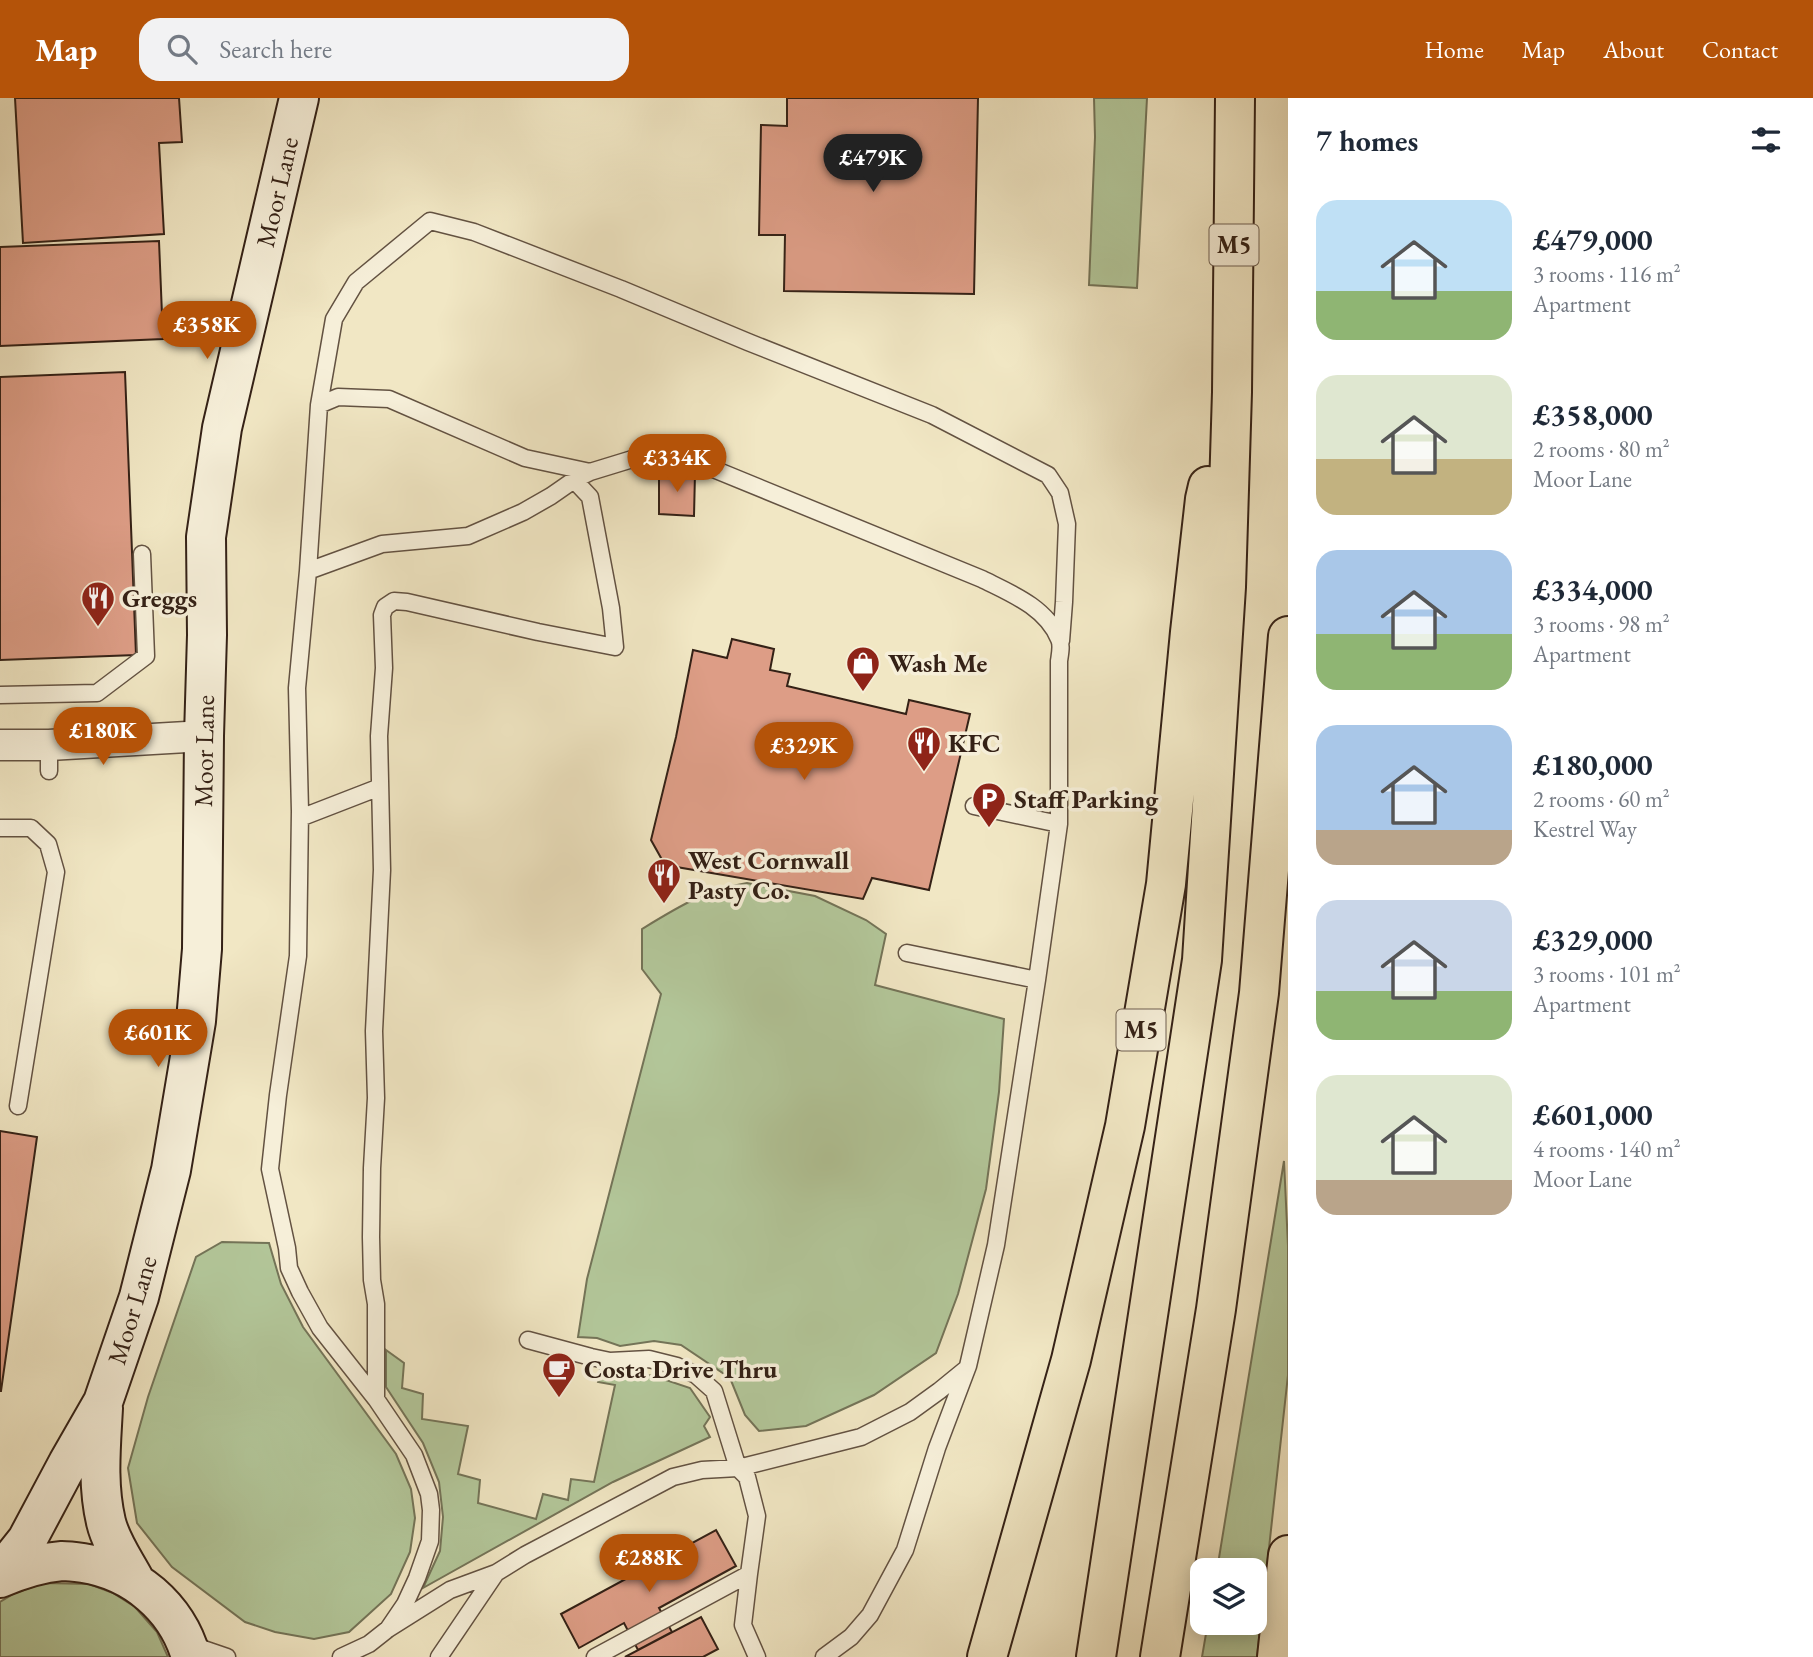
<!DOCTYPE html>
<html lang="en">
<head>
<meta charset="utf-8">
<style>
  :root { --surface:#fff; --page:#f2f2f3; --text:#1f2937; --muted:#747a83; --accent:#b45309 }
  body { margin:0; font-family:"EB Garamond",serif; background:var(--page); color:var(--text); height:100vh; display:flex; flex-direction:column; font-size:26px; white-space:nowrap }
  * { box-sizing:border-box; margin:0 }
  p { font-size:23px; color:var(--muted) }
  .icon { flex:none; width:38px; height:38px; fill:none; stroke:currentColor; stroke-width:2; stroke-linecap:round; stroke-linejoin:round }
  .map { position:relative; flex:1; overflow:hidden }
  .side { display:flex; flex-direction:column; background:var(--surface); width:525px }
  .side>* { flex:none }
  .buttons { position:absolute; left:1190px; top:1460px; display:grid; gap:14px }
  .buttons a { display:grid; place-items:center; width:77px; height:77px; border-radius:14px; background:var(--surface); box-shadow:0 4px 18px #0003; font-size:35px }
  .price { position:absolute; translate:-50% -60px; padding:0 16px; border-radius:24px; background:var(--accent); color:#fff; font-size:23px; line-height:46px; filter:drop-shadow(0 2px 4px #0008) }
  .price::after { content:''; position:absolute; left:50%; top:42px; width:21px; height:16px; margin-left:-10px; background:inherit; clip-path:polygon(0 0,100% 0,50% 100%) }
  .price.active { background:#222; color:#fff }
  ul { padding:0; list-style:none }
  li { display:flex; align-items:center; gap:21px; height:175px; padding:0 28px }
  li span { display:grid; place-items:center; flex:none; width:196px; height:140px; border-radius:21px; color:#555 }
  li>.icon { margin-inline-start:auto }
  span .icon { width:84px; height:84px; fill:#fffc; stroke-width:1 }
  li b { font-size:30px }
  h2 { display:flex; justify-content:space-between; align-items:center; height:84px; padding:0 28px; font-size:30px }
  header { display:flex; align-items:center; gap:42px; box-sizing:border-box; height:98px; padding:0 35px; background:var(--accent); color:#fff }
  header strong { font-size:33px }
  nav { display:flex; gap:38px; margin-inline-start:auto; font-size:24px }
  .search { width:490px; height:63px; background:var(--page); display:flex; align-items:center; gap:18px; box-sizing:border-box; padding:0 24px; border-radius:21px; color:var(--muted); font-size:26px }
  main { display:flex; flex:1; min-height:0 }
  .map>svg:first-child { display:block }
  .green { fill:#b3c79a; stroke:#747458; stroke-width:2 }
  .building { fill:#dd9d86; stroke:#342116; stroke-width:2 }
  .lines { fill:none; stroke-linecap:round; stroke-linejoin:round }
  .lane-casing { stroke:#635242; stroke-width:19 }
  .street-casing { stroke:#635242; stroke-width:33 }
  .secondary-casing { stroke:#342116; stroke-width:42 }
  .highway-casing { stroke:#342116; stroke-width:42 }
  .lane { stroke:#f6efd9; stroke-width:16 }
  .street { stroke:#f6efd9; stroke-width:30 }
  .secondary { stroke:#f6efd9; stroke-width:38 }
  .highway { stroke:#f1e7c4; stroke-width:38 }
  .labels { text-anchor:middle; stroke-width:7; stroke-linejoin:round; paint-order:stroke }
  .shield { fill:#f6efd9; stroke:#6e5f50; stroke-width:2 }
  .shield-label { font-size:24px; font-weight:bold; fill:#342116 }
  .street-label { font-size:26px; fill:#342116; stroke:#f6efd9 }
  .poi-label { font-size:26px; font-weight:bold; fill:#342116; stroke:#f6efd9; text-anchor:start }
</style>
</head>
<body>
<header>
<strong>Map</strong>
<div class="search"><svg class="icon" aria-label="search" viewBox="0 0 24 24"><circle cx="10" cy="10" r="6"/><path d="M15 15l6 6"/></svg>Search here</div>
<nav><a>Home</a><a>Map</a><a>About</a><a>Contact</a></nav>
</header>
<main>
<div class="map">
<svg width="1288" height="1559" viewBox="0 0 1288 1559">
  <rect width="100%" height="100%" fill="#f1e7c4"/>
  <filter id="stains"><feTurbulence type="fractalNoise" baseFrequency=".00286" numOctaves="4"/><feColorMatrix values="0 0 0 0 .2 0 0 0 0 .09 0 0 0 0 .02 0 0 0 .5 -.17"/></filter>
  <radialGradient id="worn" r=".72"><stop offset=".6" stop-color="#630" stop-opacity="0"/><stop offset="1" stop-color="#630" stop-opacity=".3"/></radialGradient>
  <path class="green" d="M1094,0H1147L1137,190L1089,187L1095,39Z
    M747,785L815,798L866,822L886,836L875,887L1004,921L999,994L986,1091L958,1196L936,1255L874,1297L806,1328L759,1333L745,1317L730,1280L681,1247L654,1243L620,1248L597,1240L578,1239L587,1181L661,896L642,871V831C678,809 705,792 747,785Z
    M1284,1063L1288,1148V1277L1257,1559H1202L1208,1524H1255V1472H1217Z
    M222,1144L269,1145L281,1186L303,1229L396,1356L411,1391L415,1420L410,1454L391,1496L349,1534L314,1541L275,1534L245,1524L172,1469L137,1425L128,1370L148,1299L196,1159Z
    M386,1252L404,1265L402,1290L423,1296L422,1321L468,1328L458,1376L480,1382L478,1405L536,1421L543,1396L568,1402L571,1381L594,1384L615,1287L598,1284L600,1271L654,1278L690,1290L710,1319L704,1328L710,1339L613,1384L423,1490L440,1453L443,1419L439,1384L423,1345L386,1289Z
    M44,1485L89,1486L113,1495L135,1509L157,1534L168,1559H0V1504L15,1495Z"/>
  <path class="building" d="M15,0H179L182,44L159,45L164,136L23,145Z
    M787,0H978L974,196L784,193L785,137H759L761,27L787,28Z
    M159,143L163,241L0,248V149Z
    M125,274L136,557L0,562V279Z
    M659,375H695L694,418L659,416Z
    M732,541L774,551L770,572L790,576L787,588L906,616L909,602L970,616L929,792L872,780L863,801L665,767L651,742L676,639L693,552L727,560Z
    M0,1033L37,1039L1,1293H0Z
    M716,1432L736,1468L659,1510L672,1534L638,1552L624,1525L579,1550L561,1516Z
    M701,1519L718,1551L703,1559H625Z"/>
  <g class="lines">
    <g class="lane-casing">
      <path id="lane" d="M319,307L338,299L389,301L525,360L590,374L652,355L689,361L982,481C1010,495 1046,509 1059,541C1062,547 1060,556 1059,563V726L1037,882L996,1147L968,1268L937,1350L905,1452L870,1517L851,1539L824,1559
        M308,473L319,307L334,221L356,184L430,123L474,134L621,191L748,244L932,317L1048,377L1060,395L1067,426L1064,504L1061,543
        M0,597L97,595L146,558L142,456
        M49,647V673
        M974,708L1059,726
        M300,720L380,689
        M0,730H31L48,746L56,774L18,1008
        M907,855L1037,882
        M528,1242L591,1259L610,1263L649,1261L677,1268L696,1277L714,1293L738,1370L747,1379L757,1418L749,1476L743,1527L757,1559
        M376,1301V1206L372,1182L371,1139L372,1070L376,1000L374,933L382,772L379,638L384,570L382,517L385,509L394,503L407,504L538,534L615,549L611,510L590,399L574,382
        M388,1531L405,1506L417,1480L430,1443L431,1412L429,1396L414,1357L376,1301L320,1230L300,1194L289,1170L287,1150L270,1071L278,997L298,858L300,713L297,590L308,473L382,446L468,438L523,414L551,398L574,382L590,374
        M189,1546L227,1559
        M341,1559L369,1546L388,1531L450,1492L496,1475L525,1457L673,1379L702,1372L738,1370L861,1339L910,1314L939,1293L966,1271
        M439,1559L496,1475
        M595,1559L749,1476"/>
    </g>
    <g class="street-casing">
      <path id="street" d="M0,647H49L204,638"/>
    </g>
    <g class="secondary-casing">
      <path id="secondary" d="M103,1310C101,1348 97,1386 106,1424C111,1445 125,1464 135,1483
        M0,1476L27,1442L68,1365L103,1304L139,1199L171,1072L196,923L202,851L204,638L207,537L206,439L222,330L299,0
        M0,1480C21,1471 39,1465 62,1463C69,1463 76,1464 83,1465C134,1473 177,1509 191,1559"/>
    </g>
    <g class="highway-casing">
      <path id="highway" d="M987,1559L1071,1262L1125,1028L1166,786L1190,534L1205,401L1208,388
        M1096,1559L1202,862L1226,489L1232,294L1235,0
        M1160,1559L1216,1211L1259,895L1288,538
        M1277,1559L1288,1457"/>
    </g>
    <use href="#lane" class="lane"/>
    <use href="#street" class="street"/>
    <use href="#secondary" class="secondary"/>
    <use href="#highway" class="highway"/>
  </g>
  <defs>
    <g id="restaurant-pin" transform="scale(1.75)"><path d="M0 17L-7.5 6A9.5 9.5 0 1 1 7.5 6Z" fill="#8f2418" stroke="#f6efd9"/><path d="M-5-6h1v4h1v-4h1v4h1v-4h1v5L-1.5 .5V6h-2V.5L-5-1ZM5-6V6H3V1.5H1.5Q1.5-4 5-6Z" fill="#fff"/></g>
    <g id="shop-pin" transform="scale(1.75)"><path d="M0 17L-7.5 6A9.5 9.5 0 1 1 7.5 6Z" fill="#8f2418" stroke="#f6efd9"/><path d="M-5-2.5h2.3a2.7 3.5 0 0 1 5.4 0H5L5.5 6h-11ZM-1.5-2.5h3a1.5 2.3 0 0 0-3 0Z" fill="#fff"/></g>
    <g id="parking-pin" transform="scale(1.75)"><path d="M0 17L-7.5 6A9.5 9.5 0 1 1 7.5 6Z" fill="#8f2418" stroke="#f6efd9"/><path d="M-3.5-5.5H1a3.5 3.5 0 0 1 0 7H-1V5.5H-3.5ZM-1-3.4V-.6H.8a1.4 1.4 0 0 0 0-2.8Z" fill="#fff"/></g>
    <g id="cafe-pin" transform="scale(1.75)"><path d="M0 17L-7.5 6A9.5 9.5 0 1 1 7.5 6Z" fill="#8f2418" stroke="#f6efd9"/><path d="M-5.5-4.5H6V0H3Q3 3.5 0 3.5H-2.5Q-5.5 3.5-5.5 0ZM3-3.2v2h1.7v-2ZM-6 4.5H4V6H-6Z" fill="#fff"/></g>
  </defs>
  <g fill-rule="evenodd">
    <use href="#restaurant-pin" x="98" y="500"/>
    <use href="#shop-pin" x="863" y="565"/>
    <use href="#restaurant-pin" x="924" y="645"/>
    <use href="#parking-pin" x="989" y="701"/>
    <use href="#restaurant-pin" x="664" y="777"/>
    <use href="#cafe-pin" x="559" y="1271"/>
  </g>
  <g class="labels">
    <g class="shield">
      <rect x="1209.5" y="126.5" width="49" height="41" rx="5"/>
      <rect x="1116.5" y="911.5" width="49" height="41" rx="5"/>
    </g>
    <g class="shield-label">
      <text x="1234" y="155">M5</text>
      <text x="1141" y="940">M5</text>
    </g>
    <g class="street-label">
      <text transform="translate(277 94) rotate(-77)" y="9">Moor Lane</text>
      <text transform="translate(204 653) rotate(-89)" y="9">Moor Lane</text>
      <text transform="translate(132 1212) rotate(-73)" y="9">Moor Lane</text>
    </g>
    <g class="poi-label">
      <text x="122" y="509">Greggs</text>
      <text x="888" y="574">Wash Me</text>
      <text x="948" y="654">KFC</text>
      <text x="1014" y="710">Staff Parking</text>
      <text x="688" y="771">West Cornwall<tspan x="688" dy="30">Pasty Co.</tspan></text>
      <text x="584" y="1280">Costa Drive Thru</text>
    </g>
  </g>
  <rect width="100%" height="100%" filter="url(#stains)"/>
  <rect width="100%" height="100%" fill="url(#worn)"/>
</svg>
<div class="buttons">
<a><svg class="icon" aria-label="layers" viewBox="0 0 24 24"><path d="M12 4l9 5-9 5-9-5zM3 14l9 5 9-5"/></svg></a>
</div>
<b class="price active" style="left:873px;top:96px">£479K</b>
<b class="price" style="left:207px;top:263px">£358K</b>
<b class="price" style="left:677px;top:396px">£334K</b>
<b class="price" style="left:103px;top:669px">£180K</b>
<b class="price" style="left:804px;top:684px">£329K</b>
<b class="price" style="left:158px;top:971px">£601K</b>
<b class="price" style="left:649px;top:1496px">£288K</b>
</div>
<section class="side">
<h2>7 homes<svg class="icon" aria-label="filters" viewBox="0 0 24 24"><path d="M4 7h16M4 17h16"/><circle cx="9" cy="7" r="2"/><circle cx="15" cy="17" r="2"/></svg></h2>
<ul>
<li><span style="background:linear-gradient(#bfe0f5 65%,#8fb573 0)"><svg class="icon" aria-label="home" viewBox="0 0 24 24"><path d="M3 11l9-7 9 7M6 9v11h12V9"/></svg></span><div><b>£479,000</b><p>3 rooms · 116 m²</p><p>Apartment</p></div></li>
<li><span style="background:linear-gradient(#dfe7d0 60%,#c2b280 0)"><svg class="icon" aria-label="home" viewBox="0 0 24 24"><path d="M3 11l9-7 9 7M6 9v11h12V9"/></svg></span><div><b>£358,000</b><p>2 rooms · 80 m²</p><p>Moor Lane</p></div></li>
<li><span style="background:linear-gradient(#a9c7e8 60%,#8fb573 0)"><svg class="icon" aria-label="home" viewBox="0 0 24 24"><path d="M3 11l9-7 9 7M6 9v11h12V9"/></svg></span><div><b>£334,000</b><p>3 rooms · 98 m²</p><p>Apartment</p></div></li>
<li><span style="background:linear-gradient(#a9c7e8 75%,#b9a48a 0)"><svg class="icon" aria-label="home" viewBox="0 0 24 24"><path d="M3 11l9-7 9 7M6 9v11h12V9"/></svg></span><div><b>£180,000</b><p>2 rooms · 60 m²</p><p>Kestrel Way</p></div></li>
<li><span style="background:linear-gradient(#c9d6e8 65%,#8fb573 0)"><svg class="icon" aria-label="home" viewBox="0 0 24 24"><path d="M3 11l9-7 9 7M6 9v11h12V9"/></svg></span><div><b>£329,000</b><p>3 rooms · 101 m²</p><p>Apartment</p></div></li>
<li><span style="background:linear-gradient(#dfe7d0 75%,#b9a48a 0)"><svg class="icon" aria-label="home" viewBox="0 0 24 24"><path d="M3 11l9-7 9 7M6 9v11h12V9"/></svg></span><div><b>£601,000</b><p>4 rooms · 140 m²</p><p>Moor Lane</p></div></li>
</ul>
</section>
</main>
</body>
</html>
